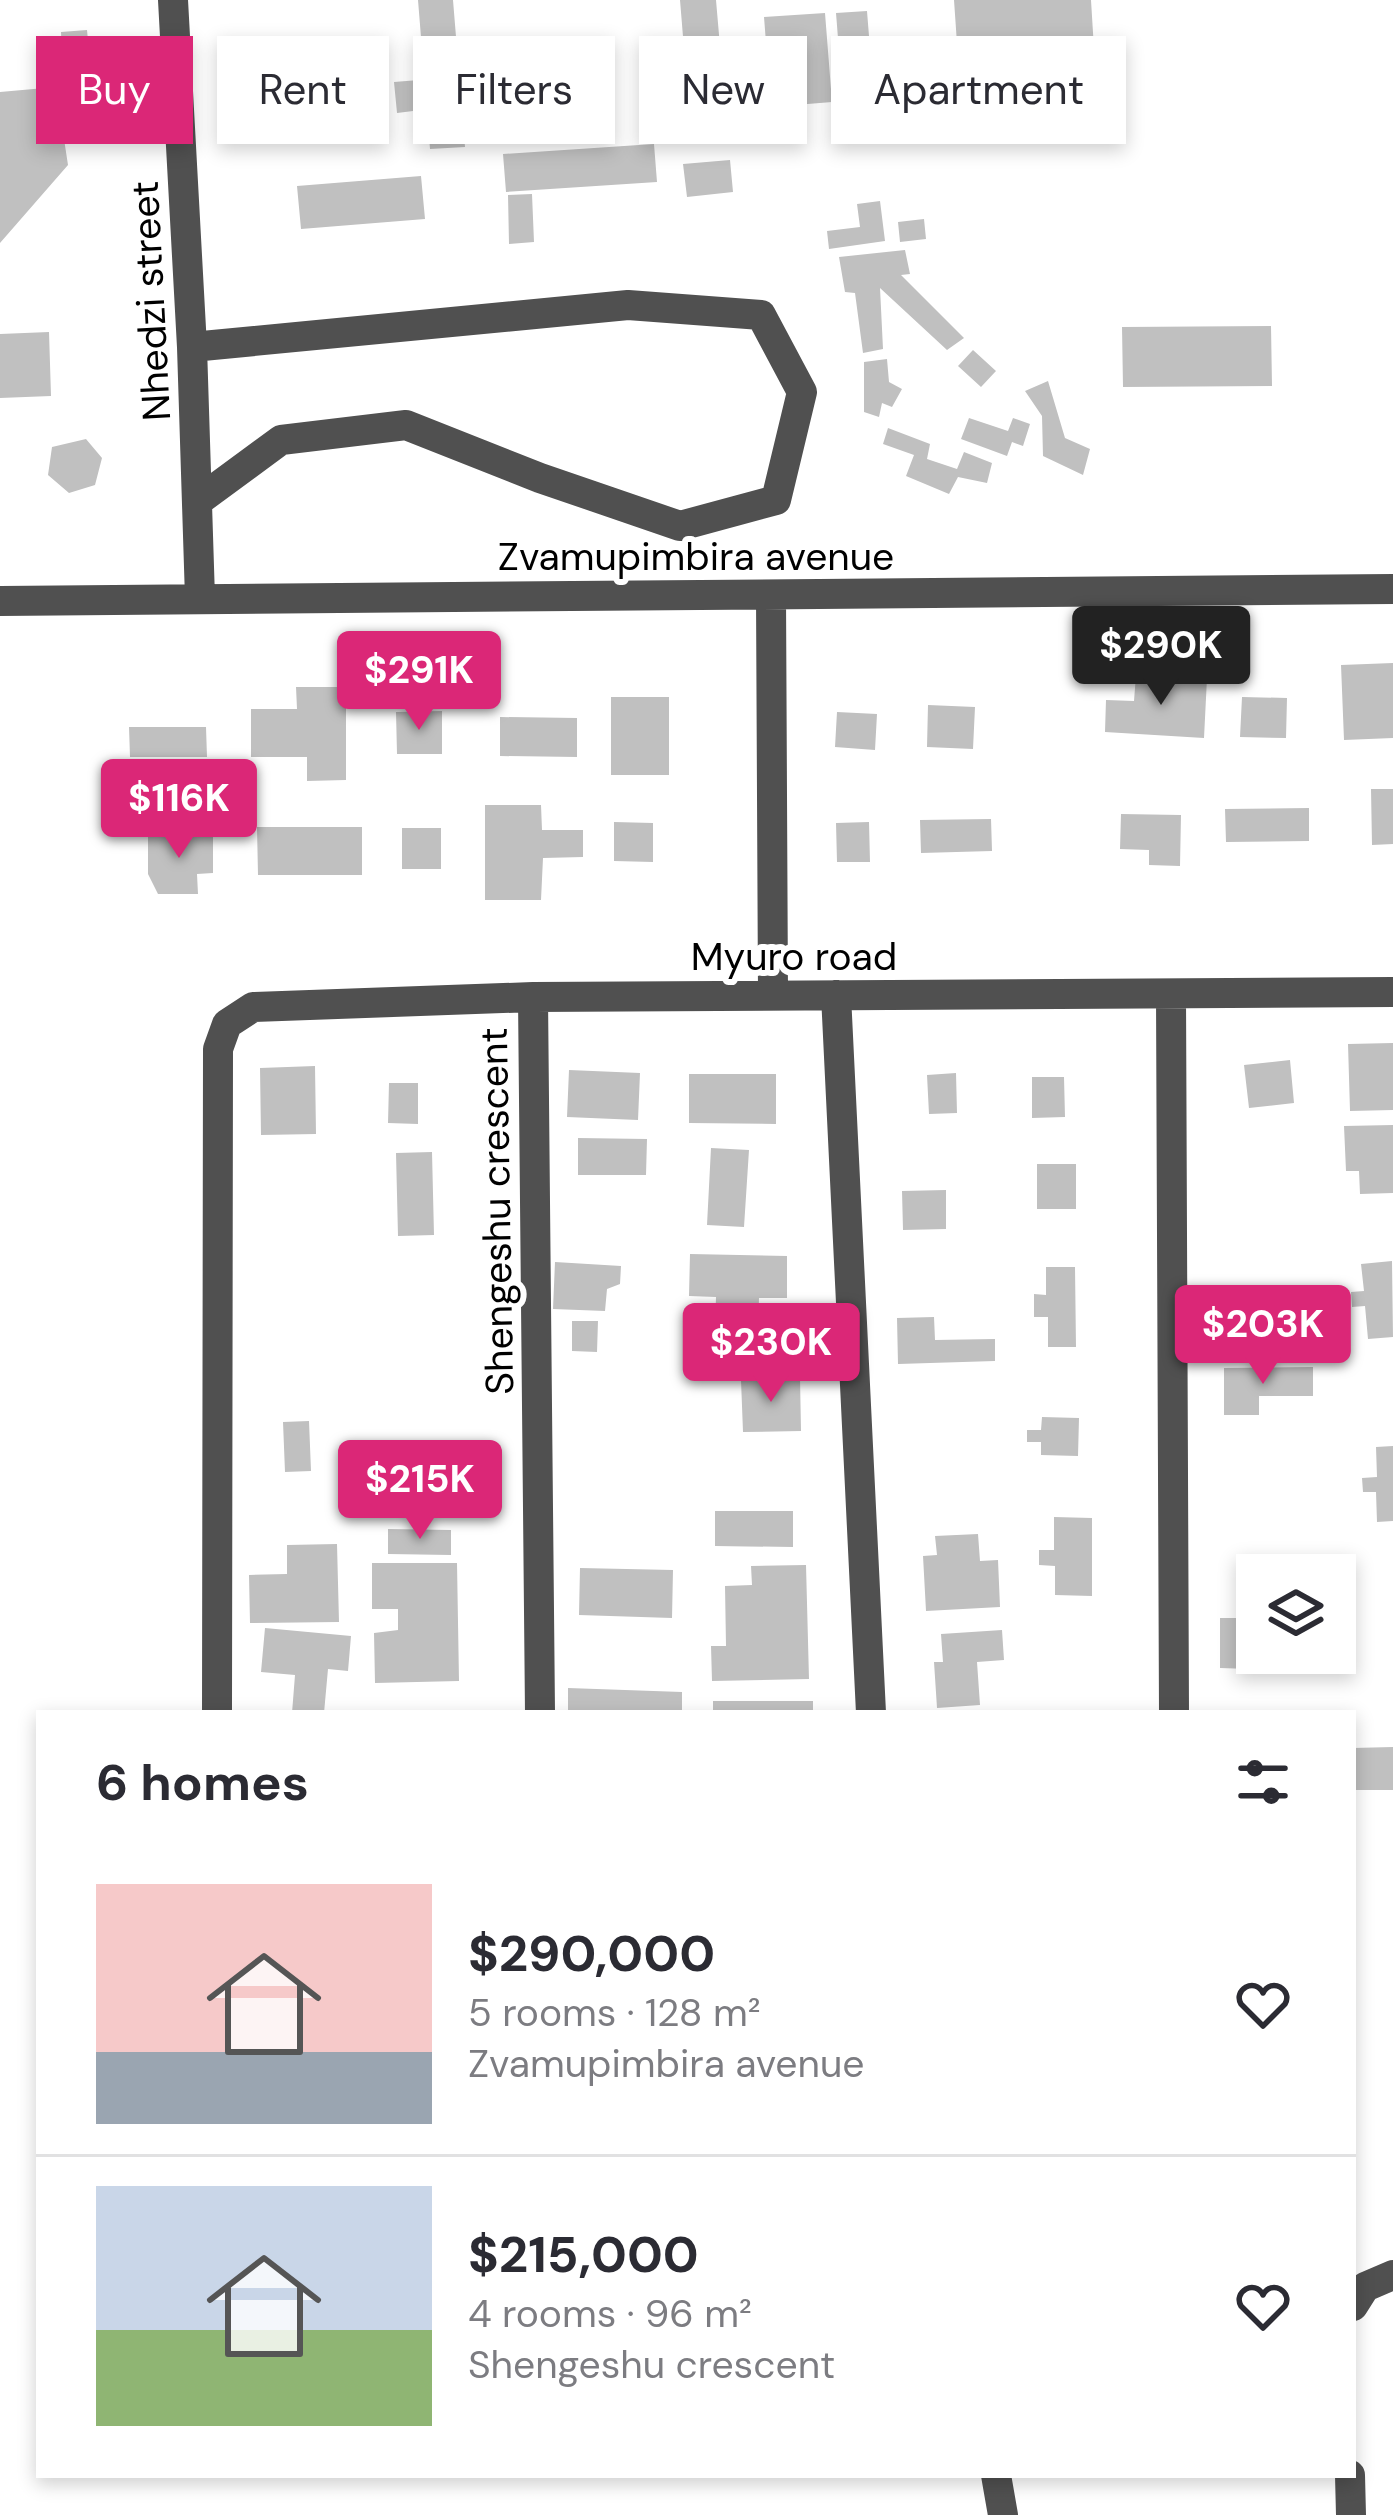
<!DOCTYPE html>
<html lang="en">
<head>
<meta charset="utf-8">
<style>
  :root { --surface:#fff; --page:#f2f2f3; --text:#2b2b33; --muted:#7c7c81; --line:#e1e1e2; --accent:#db2777 }
  body { margin:0; font-family:"DM Sans",sans-serif; background:var(--page); color:var(--text); height:100vh; display:flex; flex-direction:column; font-size:45px; white-space:nowrap }
  * { box-sizing:border-box; margin:0 }
  p { font-size:39px; color:var(--muted) }
  .icon { flex:none; width:66px; height:66px; fill:none; stroke:currentColor; stroke-width:2; stroke-linecap:round; stroke-linejoin:round }
  .map { position:relative; flex:1; overflow:hidden }
  .panel { position:absolute; left:36px; top:1710px; width:1320px; height:768px; display:flex; flex-direction:column; background:var(--surface); border-radius:0px; box-shadow:0 6px 18px #0003 }
  .panel>* { flex:none }
  .top-card { position:absolute; left:36px; top:36px; width:1323px; height:108px; display:flex; gap:24px }
  .controls { position:absolute; left:1236px; top:1554px; display:grid; gap:24px }
  .controls a { display:grid; place-items:center; width:120px; height:120px; border-radius:0px; background:var(--surface); box-shadow:0 6px 18px #0003; font-size:60px }
  .price { position:absolute; translate:-50% -102px; padding:0 27px; border-radius:12px; background:var(--accent); color:#fff; font-size:39px; line-height:78px; filter:drop-shadow(0 3px 6px #0008) }
  .price::after { content:''; position:absolute; left:50%; top:72px; width:36px; height:27px; margin-left:-18px; background:inherit; clip-path:polygon(0 0,100% 0,50% 100%) }
  .price.selected { background:#222; color:#fff }
  ul { padding:0; list-style:none }
  li { display:flex; align-items:center; gap:36px; height:300px; padding:0 60px }
  li+li { border-top:3px solid var(--line) }
  li span { display:grid; place-items:center; flex:none; width:336px; height:240px; border-radius:0px; color:#555 }
  li>.icon { margin-inline-start:auto }
  span .icon { width:144px; height:144px; fill:#fffc; stroke-width:1 }
  li b { font-size:51px }
  h2 { display:flex; justify-content:space-between; align-items:center; height:144px; padding:0 60px; font-size:51px }
  .tag { padding:0 42px; border-radius:0px; background:var(--surface); box-shadow:0 6px 18px #0003; font-size:42px; line-height:108px }
  .tag.selected { background:var(--accent); color:#fff }
  .map>svg:first-child { display:block }
  .building { fill:#c0c0c0 }
  .lines { fill:none; stroke-linecap:round; stroke-linejoin:round }
  .minor { stroke:#505050; stroke-width:30 }
  .labels { text-anchor:middle; stroke-width:12; stroke-linejoin:round; paint-order:stroke }
  .street-label { font-size:39px; fill:#000; stroke:#fff }
</style>
</head>
<body>
<div class="map">
<svg width="1393" height="2515" viewBox="0 0 1393 2515">
  <rect width="100%" height="100%" fill="#fff"/>
  <path class="building" d="M418,0H453L465,147L430,149Z
    M680,0H716L721,58L685,61Z
    M954,0H1091L1094,49L958,58Z
    M867,11L874,99L843,101L836,13Z
    M825,13L832,102L771,107L764,17Z
    M87,30L89,51L62,53L61,32Z
    M721,60L726,132L691,135L685,63Z
    M419,80L421,110L397,113L394,82Z
    M56,87L68,165L0,243V92Z
    M1027,92L1029,120L1001,123L998,95Z
    M654,144L657,182L506,192L503,154Z
    M730,160L733,192L687,197L683,164Z
    M421,176L425,219L301,229L297,186Z
    M532,194L534,242L509,244L508,195Z
    M880,201L885,241L829,249L827,231L860,227L857,204Z
    M924,219L926,239L900,242L898,222Z
    M905,250L910,274L901,275L964,338L947,350L880,288L883,349L863,353L855,293L845,292L839,257Z
    M1271,326L1272,386L1123,387L1122,327Z
    M49,332L51,396L0,398V334Z
    M973,350L996,371L981,387L958,366Z
    M887,359L889,382L902,389L892,407L882,403L879,417L864,412V362Z
    M1048,381L1065,438L1090,449L1083,475L1043,456L1042,416L1025,391Z
    M969,418L1008,431L1013,418L1030,424L1023,446L1012,442L1007,456L961,439Z
    M888,428L930,444L927,459L957,469L964,452L992,463L987,483L958,477L949,494L906,476L914,455L883,444Z
    M86,439L102,458L95,485L69,493L48,475L52,447Z
    M1393,663V738L1344,740L1341,665Z
    M1136,675L1207,678L1204,738L1105,732L1106,700L1134,701Z
    M296,687H346V780L307,781V757H251V709H297Z
    M611,697H669V775H611Z
    M1242,697L1287,698L1286,738L1240,737Z
    M928,705L975,707L973,749L927,747Z
    M442,711V754H397L396,712Z
    M837,712L877,714L875,750L835,747Z
    M500,717L577,718V757L500,756Z
    M129,727H206L207,757H130Z
    M1371,789H1393V844L1372,845Z
    M485,805H541L542,830H583V857L543,858L541,900H485Z
    M1309,808V841L1226,842L1225,809Z
    M1121,814L1181,815L1180,866L1149,865V850L1120,849Z
    M991,819L992,851L921,853L920,820Z
    M614,822L653,823V862L614,861Z
    M869,822L870,862H837L836,823Z
    M257,827H362V875H258Z
    M402,828H441V869H402Z
    M213,832V873L197,874L198,894H158L148,874V833Z
    M1393,1043V1110L1350,1111L1348,1044Z
    M1290,1060L1294,1103L1249,1108L1244,1065Z
    M315,1066L316,1134L261,1135L260,1068Z
    M569,1070L640,1073L638,1120L567,1117Z
    M956,1073L957,1113L929,1114L927,1075Z
    M689,1074H776V1124L689,1123Z
    M1032,1077H1064L1065,1117L1032,1118Z
    M389,1083H418V1124L388,1123Z
    M1393,1125V1193L1360,1194L1359,1171H1346L1344,1126Z
    M578,1138L647,1139L646,1175H578Z
    M711,1148L749,1150L744,1227L707,1225Z
    M432,1152L434,1235L398,1236L396,1153Z
    M1037,1164H1076V1209H1037Z
    M946,1190V1229L903,1230L902,1191Z
    M690,1254L787,1256V1298H759L758,1329L715,1328L716,1297L689,1296Z
    M1392,1261L1393,1337L1368,1339L1365,1306L1352,1307L1351,1292L1364,1291L1361,1264Z
    M555,1262L621,1266L620,1284L607,1289L605,1311L553,1309Z
    M1046,1267H1075L1076,1347H1048V1317H1034V1294L1046,1295Z
    M934,1317L935,1340L995,1339V1361L898,1364L897,1318Z
    M572,1321H598L597,1352L572,1351Z
    M1313,1367V1396H1259V1415H1224V1368Z
    M800,1378L801,1431L743,1432L741,1380Z
    M1042,1417L1079,1418L1078,1456L1041,1455V1442H1027V1430H1041Z
    M309,1421L311,1471L285,1472L283,1422Z
    M1393,1446V1521L1377,1522L1376,1492H1363L1362,1478L1377,1477L1376,1447Z
    M715,1511H793V1547L715,1546Z
    M1054,1517L1092,1518V1596L1055,1595V1566L1039,1565V1550H1054Z
    M388,1529L451,1530V1555L388,1554Z
    M978,1534L980,1561L998,1560L1000,1607L926,1611L923,1556L937,1555L935,1536Z
    M337,1544L339,1622L250,1623L249,1575L287,1574V1545Z
    M372,1563H457L459,1681L375,1683L374,1633L398,1630V1609H372Z
    M806,1565L809,1679L712,1681L711,1646H726L725,1586L752,1585L751,1566Z
    M580,1568L673,1570L672,1618L579,1615Z
    M1220,1618H1257V1653H1307L1306,1671L1220,1668Z
    M265,1628L351,1636L348,1671L328,1669L324,1713H292L295,1675L261,1672Z
    M1002,1630L1004,1660L977,1662L980,1705L937,1708L934,1662H943L941,1634Z
    M568,1688L682,1692V1713H568Z
    M713,1701H813V1713H713Z
    M1393,1747V1790H1353V1748Z"/>
  <g class="lines">
    <path class="minor" d="M173,0L192,347L200,598
      M192,347L628,305L761,315L802,392L776,500L680,526L540,478L406,425L281,440L198,501
      M771,595L773,995
      M0,601L1393,589
      M1171,994L1174,1713
      M836,995L871,1713
      M533,997L540,1713
      M217,1713L218,1049L227,1024L253,1007L533,997L1393,992
      M1353,2306L1365,2287L1393,2275
      M996,2475L1003,2515
      M1350,2475L1351,2515"/>
  </g>
  <g class="labels">
    <g class="street-label">
      <text transform="translate(150 301) rotate(-93)" y="14">Nhedzi street</text>
      <text x="696" y="570">Zvamupimbira avenue</text>
      <text x="794" y="970">Myuro road</text>
      <text transform="translate(496 1211) rotate(-91)" y="14">Shengeshu crescent</text>
    </g>
  </g>
</svg>
<div class="controls">
<a><svg class="icon" aria-label="layers" viewBox="0 0 24 24"><path d="M12 4l9 5-9 5-9-5zM3 14l9 5 9-5"/></svg></a>
</div>
<b class="price selected" style="left:1161px;top:708px">$290K</b>
<b class="price" style="left:419px;top:733px">$291K</b>
<b class="price" style="left:179px;top:861px">$116K</b>
<b class="price" style="left:1263px;top:1387px">$203K</b>
<b class="price" style="left:771px;top:1405px">$230K</b>
<b class="price" style="left:420px;top:1542px">$215K</b>
<div class="top-card">
<a class="tag selected">Buy</a>
<a class="tag">Rent</a>
<a class="tag">Filters</a>
<a class="tag">New</a>
<a class="tag">Apartment</a>
</div>
<section class="panel">
<h2>6 homes<svg class="icon" aria-label="filters" viewBox="0 0 24 24"><path d="M4 7h16M4 17h16"/><circle cx="9" cy="7" r="2"/><circle cx="15" cy="17" r="2"/></svg></h2>
<ul>
<li><span style="background:linear-gradient(#f6c9c9 70%,#9aa5b1 0)"><svg class="icon" aria-label="home" viewBox="0 0 24 24"><path d="M3 11l9-7 9 7M6 9v11h12V9"/></svg></span><div><b>$290,000</b><p>5 rooms · 128 m²</p><p>Zvamupimbira avenue</p></div><svg class="icon" aria-label="heart" viewBox="0 0 24 24"><path d="M12 20l-8-8c-3-5 5-10 8-4 3-6 11-1 8 4z"/></svg></li>
<li><span style="background:linear-gradient(#c9d6e8 60%,#8fb573 0)"><svg class="icon" aria-label="home" viewBox="0 0 24 24"><path d="M3 11l9-7 9 7M6 9v11h12V9"/></svg></span><div><b>$215,000</b><p>4 rooms · 96 m²</p><p>Shengeshu crescent</p></div><svg class="icon" aria-label="heart" viewBox="0 0 24 24"><path d="M12 20l-8-8c-3-5 5-10 8-4 3-6 11-1 8 4z"/></svg></li>
</ul>
</section>
</div>
</body>
</html>
